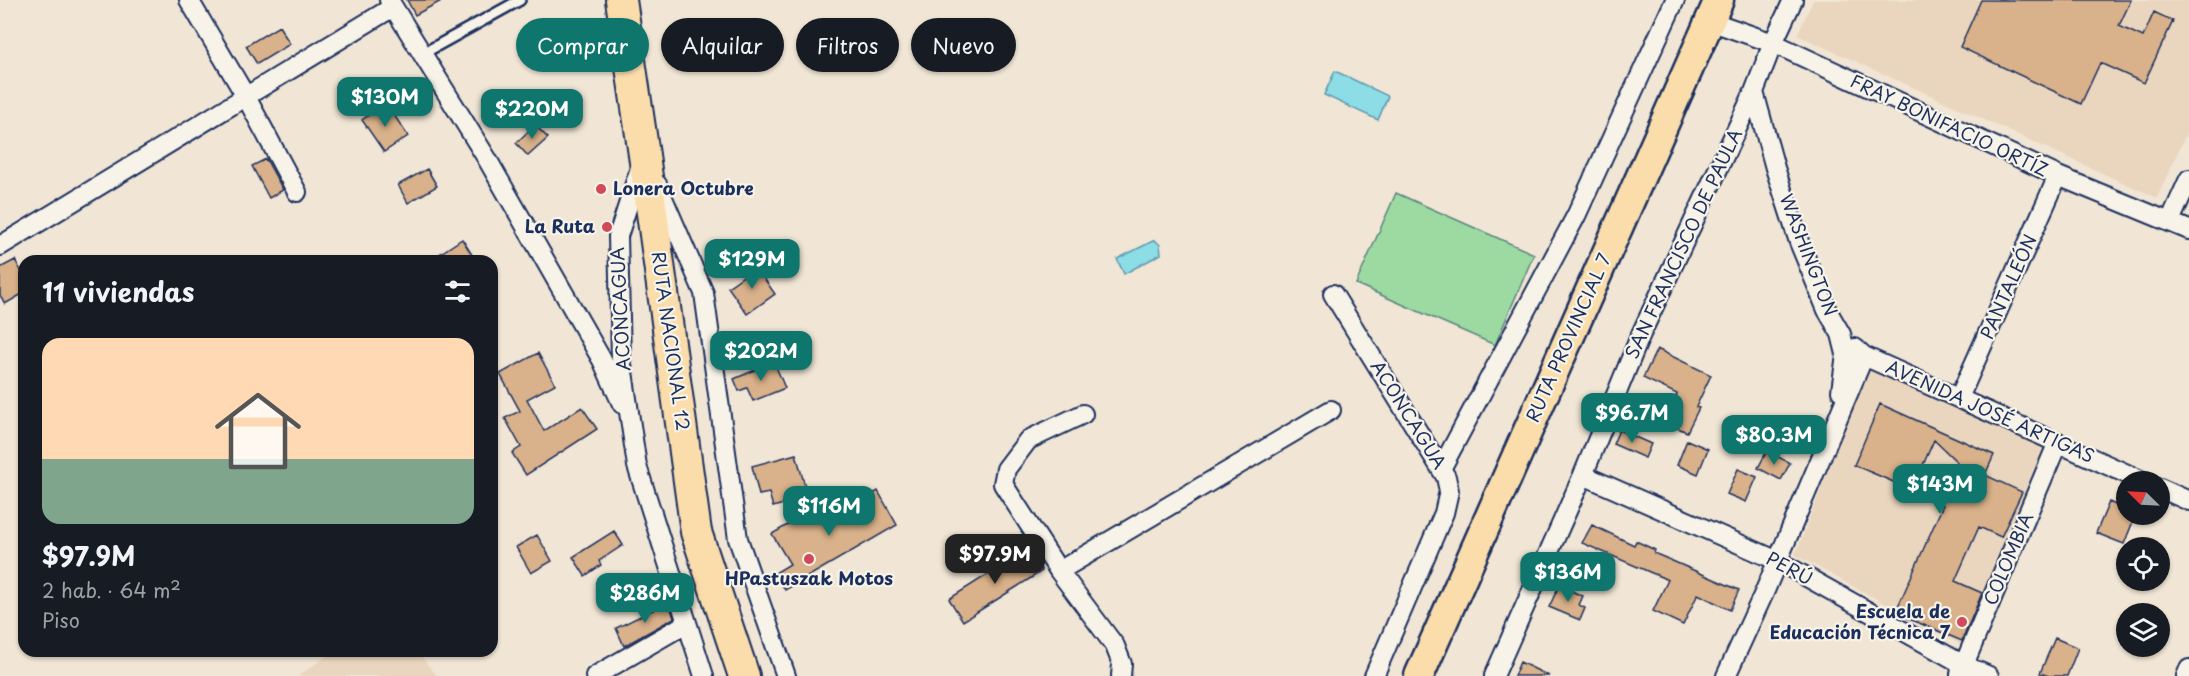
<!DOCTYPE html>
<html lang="es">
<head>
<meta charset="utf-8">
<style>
  :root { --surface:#171b24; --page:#20242c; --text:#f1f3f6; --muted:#9ea1a6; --line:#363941; --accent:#0f766e }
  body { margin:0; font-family:"Playpen Sans",sans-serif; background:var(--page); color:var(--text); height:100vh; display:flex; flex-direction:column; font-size:22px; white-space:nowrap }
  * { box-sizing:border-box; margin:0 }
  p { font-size:20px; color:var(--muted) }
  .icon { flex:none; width:33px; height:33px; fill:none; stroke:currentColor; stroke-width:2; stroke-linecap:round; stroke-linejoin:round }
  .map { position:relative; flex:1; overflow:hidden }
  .drawer { position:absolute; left:18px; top:255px; width:480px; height:402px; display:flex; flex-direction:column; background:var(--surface); border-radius:18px; box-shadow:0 2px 4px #0004 }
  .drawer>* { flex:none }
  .hud { position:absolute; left:516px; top:18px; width:570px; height:54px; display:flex; gap:12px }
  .needle { width:39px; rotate:294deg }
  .controls { position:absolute; left:2116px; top:471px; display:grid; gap:12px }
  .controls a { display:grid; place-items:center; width:54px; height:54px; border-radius:50%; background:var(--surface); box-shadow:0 2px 4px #0004; font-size:30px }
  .price { position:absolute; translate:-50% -51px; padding:0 14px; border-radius:12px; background:var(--accent); color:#fff; font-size:20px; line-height:39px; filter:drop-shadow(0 2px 3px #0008) }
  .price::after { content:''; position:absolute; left:50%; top:36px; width:18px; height:14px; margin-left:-9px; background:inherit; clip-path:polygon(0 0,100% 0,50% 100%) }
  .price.on { background:#222; color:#fff }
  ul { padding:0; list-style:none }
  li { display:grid; align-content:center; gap:12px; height:318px; padding:0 24px }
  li+li { border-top:2px solid var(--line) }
  li span { display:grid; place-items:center; height:186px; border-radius:18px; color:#555 }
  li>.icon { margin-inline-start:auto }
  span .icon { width:108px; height:108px; fill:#fffc; stroke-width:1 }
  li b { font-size:26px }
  h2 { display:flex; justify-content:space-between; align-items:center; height:72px; padding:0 24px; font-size:26px }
  .pill { padding:0 21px; border-radius:27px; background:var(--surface); box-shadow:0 2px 4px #0004; font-size:21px; line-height:54px }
  .pill.on { background:var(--accent); color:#fff }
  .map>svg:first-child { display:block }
  .built { fill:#ead6be }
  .green { fill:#9cdaa2; stroke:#5c8480; stroke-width:1.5 }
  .water { fill:#8cdde5; stroke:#5f97af; stroke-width:1.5 }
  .building { fill:#d9b18a; stroke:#1b2f5e; stroke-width:1.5 }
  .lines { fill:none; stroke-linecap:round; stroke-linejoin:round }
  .service-casing { stroke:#1b2f5e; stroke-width:14 }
  .minor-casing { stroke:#1b2f5e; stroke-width:22 }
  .secondary-casing { stroke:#1b2f5e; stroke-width:30 }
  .primary-casing { stroke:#1b2f5e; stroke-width:33 }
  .trunk-casing { stroke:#1b2f5e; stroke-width:34 }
  .service { stroke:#f7f3e8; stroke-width:9 }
  .minor { stroke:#f7f3e8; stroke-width:18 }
  .secondary { stroke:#f7f3e8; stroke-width:26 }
  .primary { stroke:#faddab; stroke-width:28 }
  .trunk { stroke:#faddab; stroke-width:30 }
  .poi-dot { fill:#d1495b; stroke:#f7f3e8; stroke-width:2 }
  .labels { text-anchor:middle; stroke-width:4.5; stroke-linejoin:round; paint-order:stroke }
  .street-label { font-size:18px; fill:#1b2f5e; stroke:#f7f3e8 }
  .poi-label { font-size:18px; font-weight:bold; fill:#1b2f5e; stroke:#f7f3e8; text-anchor:end }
</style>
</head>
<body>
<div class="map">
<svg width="2189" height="676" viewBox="0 0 2189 676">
  <rect width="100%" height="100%" fill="#f1e6d5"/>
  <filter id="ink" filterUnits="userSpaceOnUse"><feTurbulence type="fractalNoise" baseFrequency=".0167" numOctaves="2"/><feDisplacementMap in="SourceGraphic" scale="12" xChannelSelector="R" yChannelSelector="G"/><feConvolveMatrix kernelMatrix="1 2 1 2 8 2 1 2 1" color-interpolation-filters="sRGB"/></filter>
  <g filter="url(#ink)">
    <path class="built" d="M1813,0H2189V128L2157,198L1797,35Z
      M1868,369L2047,448L1967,648L1795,555Z
      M334,651H417L437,676H298Z"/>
    <path class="green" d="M1396,193L1534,254L1495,345L1356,284Z"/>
    <path class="water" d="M1335,71L1388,96L1378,120L1324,95Z
      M1155,240L1160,245L1161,254L1124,274L1117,259Z"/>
    <path class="building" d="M407,0H443L415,15Z
      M1981,0H2131L2119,26L2143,37L2154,12L2173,21L2144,83L2100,63L2081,104L1960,47Z
      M279,26L290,44L257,64L246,46Z
      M386,103L408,136L384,152L362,120Z
      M535,125L548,138L528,156L516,143Z
      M266,159L283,190L269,198L252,166Z
      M427,169L437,186L408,203L398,185Z
      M462,239L476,261H429Z
      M15,260L24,276V293L5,304L0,295V268Z
      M756,267L775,294L747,314L728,287Z
      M1657,349L1711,375L1696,407L1699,408L1687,432L1664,422L1677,394L1643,378Z
      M538,353L555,384L527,399L544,431L582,407L597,429L526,475L512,453L521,447L505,418L520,411L500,374Z
      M774,362L785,388L753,401L747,388L739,391L734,379Z
      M1880,404L1994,455L1985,475L2022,492L2001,537L1979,527L1955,581L1982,593L1962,641L1895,613L1943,505L1938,503L1957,462L1934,440L1912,490L1854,465Z
      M1619,430L1651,444L1645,458L1613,444Z
      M1687,440L1708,449L1698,474L1677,465Z
      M1767,451L1790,463L1781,480L1758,468Z
      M796,454L808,497L773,507L769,493L759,495L752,466Z
      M1738,469L1757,477L1746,502L1727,494Z
      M878,491L897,525L785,590L775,573L790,564L772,534L825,503L833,517Z
      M2109,502L2127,510V514H2136L2124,544L2096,533Z
      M1592,525L1634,545L1636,541L1655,550L1654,553L1739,590L1730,610L1698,594L1683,625L1653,611L1668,580L1582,543Z
      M614,531L623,545L599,561L601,565L585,576L573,557Z
      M537,535L552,561L531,573L516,547Z
      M1028,549L1042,571L963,621L949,599Z
      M1559,586L1583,596L1579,605L1585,608L1580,620L1549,607Z
      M669,602L674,618L624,646L616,628Z
      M2055,638L2078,648L2067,676H2049L2040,673Z
      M1520,662L1549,676H1514Z"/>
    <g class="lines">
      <g class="service-casing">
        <path id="service" d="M422,54L520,0"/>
      </g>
      <g class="minor-casing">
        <path id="minor" d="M189,0L245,95L297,192
          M389,0L486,157L602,360L622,404
          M1710,21L1773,43L2058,176L2189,230
          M1754,92L1775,168L1799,242L1827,310L1841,334L1846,354L1841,391
          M641,165L618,236L621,358L637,466L704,676
          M657,184L704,293L738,539L786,676
          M2170,221L2189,179
          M0,246L393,7
          M1333,294L1446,477L1449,491L1444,513L1374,676
          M1855,348L1864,356L2145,482
          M1959,398L2058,176
          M1083,414L1028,440L1006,469L1003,484L1059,571L1115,646L1122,664L1121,676
          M1441,469L1576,216L1675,0
          M1583,475L1778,561L1964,665L1989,676
          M2160,488L2189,501
          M1059,571L1331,410
          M1960,674L2058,442
          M595,676L687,623
          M1494,676L1583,475L1641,334L1754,92L1773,43L1793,0
          M1726,676L1764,593L1864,356
          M2186,676L2189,669"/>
      </g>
      <g class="secondary-casing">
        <path id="secondary" d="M1964,665L1968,676"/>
      </g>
      <g class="primary-casing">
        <path id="primary" d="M1419,676L1719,0"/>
      </g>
      <g class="trunk-casing">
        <path id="trunk" d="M621,0L644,155L696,532L744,676"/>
      </g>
      <use href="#service" class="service"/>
      <use href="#minor" class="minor"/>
      <use href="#secondary" class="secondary"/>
      <use href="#primary" class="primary"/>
      <use href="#trunk" class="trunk"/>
    </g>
  </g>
  <g class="poi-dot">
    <circle cx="601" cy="189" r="6"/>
    <circle cx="607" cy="227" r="6"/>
    <circle cx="809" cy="559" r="6"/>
    <circle cx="1962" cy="622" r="6"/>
  </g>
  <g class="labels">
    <g class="street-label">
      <text transform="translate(1949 126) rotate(25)" y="6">FRAY BONIFACIO ORTÍZ</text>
      <text transform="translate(1684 244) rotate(-65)" y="6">SAN FRANCISCO DE PAULA</text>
      <text transform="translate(1808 255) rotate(69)" y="6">WASHINGTON</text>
      <text transform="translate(2009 287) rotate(-66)" y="6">PANTALEÓN</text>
      <text transform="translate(621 309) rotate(-93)" y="6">ACONCAGUA</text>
      <text transform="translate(1569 338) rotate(-66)" y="6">RUTA PROVINCIAL 7</text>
      <text transform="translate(670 341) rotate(82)" y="6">RUTA NACIONAL 12</text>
      <text transform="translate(1990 412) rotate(24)" y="6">AVENIDA JOSÉ ARTIGAS</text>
      <text transform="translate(1408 415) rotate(58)" y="6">ACONCAGUA</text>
      <text transform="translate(2009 559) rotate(-67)" y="6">COLOMBIA</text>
      <text transform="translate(1789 569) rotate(28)" y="6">PERÚ</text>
    </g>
    <g class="poi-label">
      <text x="613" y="195" text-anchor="start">Lonera Octubre</text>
      <text x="595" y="233">La Ruta</text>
      <text x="809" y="585" text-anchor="middle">HPastuszak Motos</text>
      <text x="1950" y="618">Escuela de<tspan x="1950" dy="21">Educación Técnica 7</tspan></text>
    </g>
  </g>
</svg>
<div class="controls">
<a><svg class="needle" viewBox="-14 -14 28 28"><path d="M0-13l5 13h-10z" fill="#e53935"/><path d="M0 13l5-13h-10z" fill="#9ea1a6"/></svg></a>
<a><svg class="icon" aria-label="locate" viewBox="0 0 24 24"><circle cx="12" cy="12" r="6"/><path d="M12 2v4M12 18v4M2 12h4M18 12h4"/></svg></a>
<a><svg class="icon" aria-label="layers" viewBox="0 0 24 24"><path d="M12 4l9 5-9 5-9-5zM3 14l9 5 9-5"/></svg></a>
</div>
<b class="price" style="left:385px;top:128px">$130M</b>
<b class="price" style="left:532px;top:140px">$220M</b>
<b class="price" style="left:752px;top:290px">$129M</b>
<b class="price" style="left:761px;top:382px">$202M</b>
<b class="price" style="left:1632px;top:444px">$96.7M</b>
<b class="price" style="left:1774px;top:466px">$80.3M</b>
<b class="price" style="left:1940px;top:515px">$143M</b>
<b class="price" style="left:829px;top:537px">$116M</b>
<b class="price on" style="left:995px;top:585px">$97.9M</b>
<b class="price" style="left:1568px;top:603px">$136M</b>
<b class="price" style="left:645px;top:624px">$286M</b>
<div class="hud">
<a class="pill on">Comprar</a>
<a class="pill">Alquilar</a>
<a class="pill">Filtros</a>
<a class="pill">Nuevo</a>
</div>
<section class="drawer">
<h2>11 viviendas<svg class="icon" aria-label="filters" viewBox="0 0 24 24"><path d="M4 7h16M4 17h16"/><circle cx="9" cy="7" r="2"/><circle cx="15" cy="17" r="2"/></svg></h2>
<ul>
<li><span style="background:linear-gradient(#ffd9b3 65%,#7fa58c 0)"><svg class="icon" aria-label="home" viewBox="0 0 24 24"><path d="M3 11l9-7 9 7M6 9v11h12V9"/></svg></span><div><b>$97.9M</b><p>2 hab. · 64 m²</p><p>Piso</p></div></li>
</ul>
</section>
</div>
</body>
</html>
